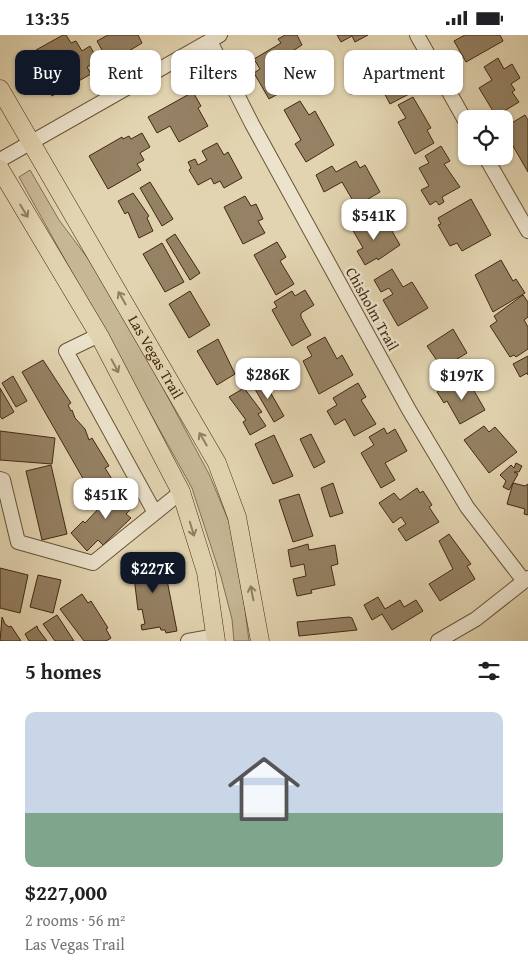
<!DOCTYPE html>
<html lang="en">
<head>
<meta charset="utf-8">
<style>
  :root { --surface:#fff; --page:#f2f2f2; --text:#202124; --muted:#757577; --line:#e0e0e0; --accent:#111827 }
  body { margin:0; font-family:"Gentium Book Plus",serif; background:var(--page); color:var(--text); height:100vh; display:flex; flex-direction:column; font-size:19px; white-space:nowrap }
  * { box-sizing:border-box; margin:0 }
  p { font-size:16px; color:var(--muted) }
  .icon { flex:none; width:28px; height:28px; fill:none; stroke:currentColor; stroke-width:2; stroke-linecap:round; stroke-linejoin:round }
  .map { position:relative; height:606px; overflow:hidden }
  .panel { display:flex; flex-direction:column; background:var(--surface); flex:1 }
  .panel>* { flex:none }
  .banner { position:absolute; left:15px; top:15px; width:499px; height:45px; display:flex; gap:10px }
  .fabs { position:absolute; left:458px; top:75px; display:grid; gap:10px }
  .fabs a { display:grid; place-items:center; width:55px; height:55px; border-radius:10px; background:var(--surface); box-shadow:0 1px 4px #0004; font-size:25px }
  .price { position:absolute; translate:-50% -42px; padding:0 11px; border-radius:10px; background:#fff; color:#222; font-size:16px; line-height:32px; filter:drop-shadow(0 1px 2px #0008) }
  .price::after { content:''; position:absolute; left:50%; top:30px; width:15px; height:11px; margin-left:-8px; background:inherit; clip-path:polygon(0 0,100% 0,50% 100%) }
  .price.selected { background:var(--accent); color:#fff }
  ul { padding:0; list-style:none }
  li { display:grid; align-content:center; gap:10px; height:265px; padding:0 25px }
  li+li { border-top:1px solid var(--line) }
  li span { display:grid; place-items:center; height:155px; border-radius:10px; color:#555 }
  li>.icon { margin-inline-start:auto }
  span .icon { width:90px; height:90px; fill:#fffc; stroke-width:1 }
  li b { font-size:21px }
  h2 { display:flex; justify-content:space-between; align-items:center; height:60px; padding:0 25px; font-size:21px }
  .tag { padding:0 18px; border-radius:10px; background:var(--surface); box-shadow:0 1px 4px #0004; font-size:18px; line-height:45px }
  .tag.selected { background:var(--accent); color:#fff }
  .status { display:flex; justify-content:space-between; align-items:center; height:35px; padding:0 25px; background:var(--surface); direction:ltr }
  .status svg { height:14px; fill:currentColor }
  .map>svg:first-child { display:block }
  .green { fill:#c7b795; stroke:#847053 }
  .building { fill:#958164; stroke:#422811 }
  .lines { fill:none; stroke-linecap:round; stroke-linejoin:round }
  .minor-casing { stroke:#6a5339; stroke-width:16 }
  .major-casing { stroke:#422811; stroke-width:19 }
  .minor { stroke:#ece3cc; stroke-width:14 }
  .major { stroke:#e2d4b0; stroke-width:18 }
  .oneway { stroke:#927e60 }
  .labels { text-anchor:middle; stroke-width:5; stroke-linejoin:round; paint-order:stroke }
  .street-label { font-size:15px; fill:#422811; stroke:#ece3cc }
</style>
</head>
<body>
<div class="status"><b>13:35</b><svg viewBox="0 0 49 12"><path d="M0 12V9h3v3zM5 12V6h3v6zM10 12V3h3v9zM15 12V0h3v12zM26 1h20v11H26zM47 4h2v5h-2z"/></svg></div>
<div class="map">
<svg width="528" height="606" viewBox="0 0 528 606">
  <rect width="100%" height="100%" fill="#e2d4b0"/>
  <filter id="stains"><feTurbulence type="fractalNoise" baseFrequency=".004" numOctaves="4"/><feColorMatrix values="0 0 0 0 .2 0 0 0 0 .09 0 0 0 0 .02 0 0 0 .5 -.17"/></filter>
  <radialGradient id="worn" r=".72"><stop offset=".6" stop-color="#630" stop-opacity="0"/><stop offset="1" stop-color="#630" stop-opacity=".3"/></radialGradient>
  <path class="green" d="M30,135L59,185L92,229L126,284L209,439L229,487L240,535L249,606H234L232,584L221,542L192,453L19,142Z"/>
  <path class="building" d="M63,0H66L71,8L76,6L82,16L90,11L98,26L87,32L91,39L52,61L40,39L46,35L36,15Z
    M108,0H138L142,8L109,28L97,6Z
    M285,0H297L302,10L286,20L293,32L284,37L292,51L269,64L254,38L260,34L254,24L281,8L278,4Z
    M337,0H368L355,7L352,1L341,7Z
    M465,0H500L503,6L466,27L454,6Z
    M392,21L411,58L390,69L380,50L371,54V58L350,59V40L374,39L371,33Z
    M498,23L504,34L512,29L520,43L511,49L515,55L512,57L519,67L496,81L479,53L492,45L484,32Z
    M317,27L325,42L305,52L298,38Z
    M193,57L201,71L198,73L208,91L179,107L170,91L157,98L148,82Z
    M413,62L431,93L427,95L434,108L415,119L398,87L406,83L398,70Z
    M300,66L309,80L315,76L334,110L306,127L295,109L301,105L284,75Z
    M525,80L528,85V137L509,104L511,102L505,92Z
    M142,98L150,112L140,118L144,125L137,129L141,135L108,154L89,121L122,102L123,104L129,101L131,104Z
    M217,108L224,120L228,117L242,143L224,153L220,146L214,149L211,143L198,150L189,135L191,133L188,127L195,124L198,130L207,125L202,116Z
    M441,111L450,126L444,129L460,152L442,162L444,167L439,170L436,166L430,170L421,155L429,151L419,133L429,128L425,121Z
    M356,126L360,133L365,130L380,157L356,171L342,147L324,157L316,140L332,131L336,137Z
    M150,147L173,184L162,191L140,153Z
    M133,158L149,181L147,183L153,196L139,203L128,177L125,179L118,166Z
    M245,161L251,171L256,169L263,184L258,186L265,198L243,209L224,172Z
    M471,164L491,200L462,216L457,208L450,211L438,190L441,189L438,183Z
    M367,183L372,191L375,190L379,196L389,191L400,210L378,225L377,223L365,230L357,216L363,213L351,192Z
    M175,199L200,238L190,245L166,205Z
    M277,207L286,222L280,226L294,249L276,260L254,220Z
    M162,208L184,247L165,257L143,219Z
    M501,225L513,246L516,244L525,258L493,277L475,240Z
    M392,234L403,252L412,247L428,273L398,291L383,265L393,259L389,253L381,257L374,245Z
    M305,255L314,270L301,278V282L311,300L292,311L272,275L277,272L274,267L292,256L295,261Z
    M190,256L210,290L189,303L169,269Z
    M523,260L528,267V282L524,285L528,292V314L516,322L514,320L510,322L490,291L497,286L494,281Z
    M453,294L467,318L442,333L427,311Z
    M325,302L337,324L342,320L353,340L319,359L303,326L312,321L307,312Z
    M218,304L235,339L217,350L197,316Z
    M528,321V340L527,338L520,342L513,329Z
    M43,325L71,368L68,370L71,376L72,375L75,383L85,394L89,405L92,403L109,431L105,433L115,449L93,461L22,337Z
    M13,341L27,366L16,372L2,348Z
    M262,343L284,381L274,387L252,349Z
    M459,345L462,351L469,347L485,375L460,389L447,366L444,368L437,357Z
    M358,348L366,362L361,365L376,389L354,401L345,384L335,390L327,376L337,370L333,363Z
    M0,353L14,377L2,384L0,381Z
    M244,353L262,377L258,379L266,391L250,400L243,387L246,385L229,362Z
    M484,391L489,397L495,392L517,417L489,438L464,405Z
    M384,393L387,399L395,394L407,416L385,428L395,445L381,453L361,418L374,410L369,402Z
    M0,396L55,403L52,429L0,425Z
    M311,399L325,427L314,433L300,404Z
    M274,400L293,441L273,449L255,409Z
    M516,428L522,431L519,437H514L518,439L509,455L503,452L506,446L500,440L511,430L514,433Z
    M51,430L67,499L42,505L26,436Z
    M333,448L343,478L330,482L321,453Z
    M513,448L525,451L528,449V480L524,479L525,474L507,469Z
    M121,450L137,467L126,479L131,483L103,510L98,505L87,516L71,498L83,486L85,488Z
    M417,453L420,458L423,456L432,470L429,472L439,487L406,506L398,494L406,489L401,482L393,488L379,468L394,458L400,465Z
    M299,459L313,501L293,507L279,465Z
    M449,499L471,529L467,531L475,544L440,566L429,549L453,534L439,506Z
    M308,509L309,515L335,510L338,529L331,531L335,550L311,555L312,558L297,561L293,544L306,541L304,529L291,532L288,515Z
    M148,520L150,529L153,528L154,531L164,530L177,596L166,598L165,595H161L160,592L142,595L141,590L145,589L142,574L138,575L134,542L131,543L128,524Z
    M0,533L28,540L20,578L0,573Z
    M38,540L61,545L53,578L30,572Z
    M82,559L88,568L91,566L108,593L106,594L111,603L106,606H84L60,574Z
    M378,562L385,574L400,565L404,572L416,565L423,576L392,595L382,579L372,585L364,570Z
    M57,580L74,606H55L43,589Z
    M2,582L5,589L9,592L11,591L21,606H0Z
    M349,582L352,583L357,595L299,601L297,587Z
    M37,591L38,594L47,606H29L25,599Z"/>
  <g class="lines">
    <g class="minor-casing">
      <path id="minor" d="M417,0L466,87
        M210,6L252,89L409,375L467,472L524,546
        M485,121L528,196
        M0,125L220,0
        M99,300L66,316L155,478
        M0,444L3,445L18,507L93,528L181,457
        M188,606L216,601
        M438,606L476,584L528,543"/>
    </g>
    <g class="major-casing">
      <g id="major">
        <path id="s1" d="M0,54L217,428L237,482L260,606"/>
        <path d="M0,134L99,300L181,457L206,537L216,606"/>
      </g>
    </g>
    <use href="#minor" class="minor"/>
    <use href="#major" class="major"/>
  </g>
  <defs><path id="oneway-shaft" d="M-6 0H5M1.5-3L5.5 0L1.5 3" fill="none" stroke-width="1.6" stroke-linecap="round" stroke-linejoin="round" transform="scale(1.25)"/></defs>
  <g class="oneway">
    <use href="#oneway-shaft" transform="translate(24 176) rotate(59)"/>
    <use href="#oneway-shaft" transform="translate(122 263) rotate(-120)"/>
    <use href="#oneway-shaft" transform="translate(115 331) rotate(62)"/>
    <use href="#oneway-shaft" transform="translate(203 404) rotate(-120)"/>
    <use href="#oneway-shaft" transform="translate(192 494) rotate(73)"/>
    <use href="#oneway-shaft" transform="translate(252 558) rotate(-101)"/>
  </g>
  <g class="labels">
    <g class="street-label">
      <text transform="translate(372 274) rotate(61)" y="5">Chisholm Trail</text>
      <text dy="5" stroke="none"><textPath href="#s1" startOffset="310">Las Vegas Trail</textPath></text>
    </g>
  </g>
  <rect width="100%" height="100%" filter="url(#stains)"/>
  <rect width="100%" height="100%" fill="url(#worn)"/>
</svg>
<div class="fabs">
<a><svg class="icon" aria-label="locate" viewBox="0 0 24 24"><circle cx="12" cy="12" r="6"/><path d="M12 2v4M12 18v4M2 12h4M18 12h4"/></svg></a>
</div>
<b class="price" style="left:374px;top:206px">$541K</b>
<b class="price" style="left:268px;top:365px">$286K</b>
<b class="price" style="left:462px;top:366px">$197K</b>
<b class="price" style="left:106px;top:485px">$451K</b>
<b class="price selected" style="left:153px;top:559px">$227K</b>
<div class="banner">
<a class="tag selected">Buy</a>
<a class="tag">Rent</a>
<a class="tag">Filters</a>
<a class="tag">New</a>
<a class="tag">Apartment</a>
</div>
</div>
<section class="panel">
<h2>5 homes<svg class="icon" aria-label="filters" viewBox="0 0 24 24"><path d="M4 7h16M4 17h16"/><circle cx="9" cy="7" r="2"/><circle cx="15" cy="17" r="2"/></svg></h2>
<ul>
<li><span style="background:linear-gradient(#c9d6e8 65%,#7fa58c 0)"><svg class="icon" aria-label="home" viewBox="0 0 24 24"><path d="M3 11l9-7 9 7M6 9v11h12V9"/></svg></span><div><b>$227,000</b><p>2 rooms · 56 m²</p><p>Las Vegas Trail</p></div></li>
</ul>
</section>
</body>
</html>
